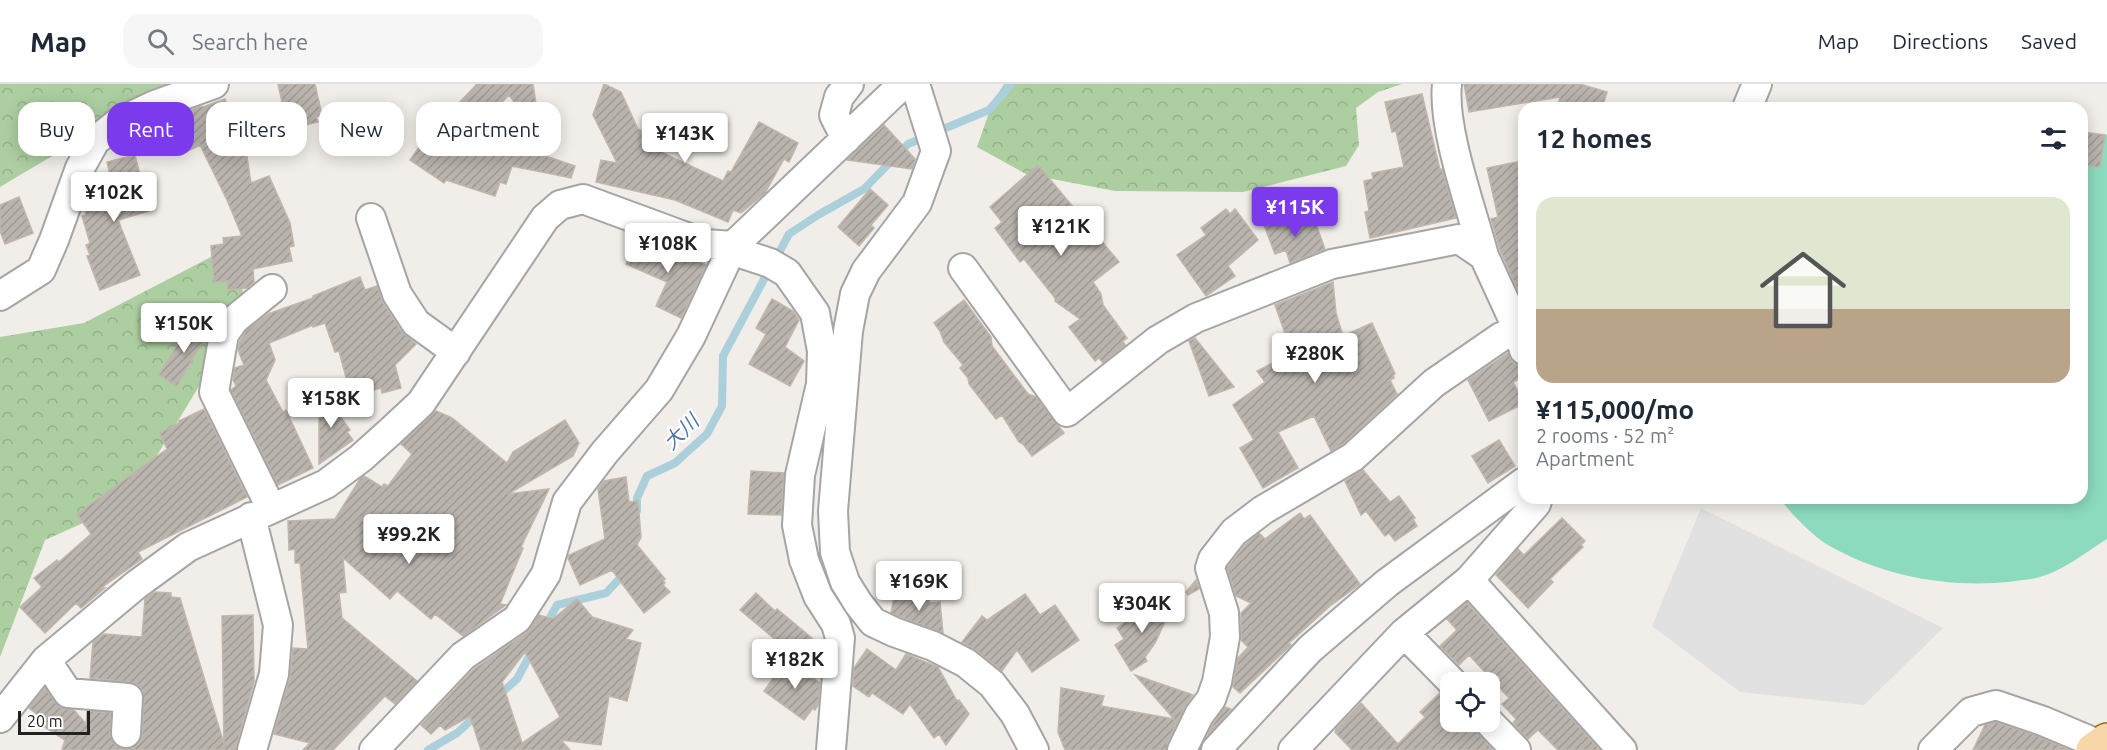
<!DOCTYPE html>
<html lang="en">
<head>
<meta charset="utf-8">
<style>
  :root { --surface:#fff; --page:#f6f6f7; --text:#1f2937; --muted:#747a83; --line:#e0e1e3; --accent:#7c3aed }
  body { margin:0; font-family:Ubuntu,"Noto Sans JP",sans-serif; background:var(--page); color:var(--text); height:100vh; display:flex; flex-direction:column; font-size:22px; white-space:nowrap }
  * { box-sizing:border-box; margin:0 }
  p { font-size:20px; color:var(--muted) }
  .icon { flex:none; width:33px; height:33px; fill:none; stroke:currentColor; stroke-width:2; stroke-linecap:round; stroke-linejoin:round }
  .map { position:relative; flex:1; overflow:hidden }
  .sheet { position:absolute; left:1518px; top:18px; width:570px; height:402px; display:flex; flex-direction:column; background:var(--surface); border-radius:18px; box-shadow:0 3px 15px #0003 }
  .sheet>* { flex:none }
  .banner { position:absolute; left:18px; top:18px; width:570px; height:54px; display:flex; gap:12px }
  .buttons { position:absolute; left:1440px; top:588px; display:grid; gap:12px }
  .buttons a { display:grid; place-items:center; width:60px; height:60px; border-radius:12px; background:var(--surface); box-shadow:0 3px 15px #0003; font-size:30px }
  .scale { position:absolute; left:18px; bottom:15px; width:72px; box-sizing:border-box; padding-left:6px; border:3px solid #212121; border-top:0; font-size:16px; line-height:21px; white-space:nowrap; color:#212121; -webkit-text-stroke:4px #fff; paint-order:stroke }
  .price { position:absolute; translate:-50% -51px; padding:0 14px; border-radius:6px; background:#fff; color:#222; font-size:20px; line-height:39px; filter:drop-shadow(0 2px 3px #0008) }
  .price::after { content:''; position:absolute; left:50%; top:36px; width:18px; height:14px; margin-left:-9px; background:inherit; clip-path:polygon(0 0,100% 0,50% 100%) }
  .price.selected { background:var(--accent); color:#fff }
  ul { padding:0; list-style:none }
  li { display:grid; align-content:center; gap:12px; height:318px; padding:0 18px }
  li+li { border-top:2px solid var(--line) }
  li span { display:grid; place-items:center; height:186px; border-radius:18px; color:#555 }
  li>.icon { margin-inline-start:auto }
  span .icon { width:108px; height:108px; fill:#fffc; stroke-width:1 }
  li b { font-size:26px }
  h2 { display:flex; justify-content:space-between; align-items:center; height:72px; padding:0 18px; font-size:26px }
  .pill { padding:0 21px; border-radius:18px; background:var(--surface); box-shadow:0 3px 15px #0003; font-size:21px; line-height:54px }
  .pill.selected { background:var(--accent); color:#fff }
  header { display:flex; align-items:center; gap:36px; box-sizing:border-box; height:84px; padding:0 30px; background:var(--surface); border-bottom:2px solid var(--line) }
  header strong { font-size:28px }
  nav { display:flex; gap:33px; margin-inline-start:auto; font-size:21px }
  .search { width:420px; height:54px; background:var(--page); display:flex; align-items:center; gap:15px; box-sizing:border-box; padding:0 21px; border-radius:18px; color:var(--muted); font-size:22px }
  .map>svg:first-child { display:block }
  .forest { fill:url(#forest-crowns) }
  .pitch { fill:#8cdbbe }
  .parking { fill:#e1e1e1 }
  .lines { fill:none; stroke-linecap:round; stroke-linejoin:round }
  .stream { stroke:#accfdc; stroke-width:8 }
  .building { fill:url(#building-hatch); stroke:#c2b6ab; stroke-width:1.5; fill-rule:evenodd }
  .minor-casing { stroke:#a5a5a5; stroke-width:32 }
  .major-casing { stroke:#956b09; stroke-width:36 }
  .minor { stroke:#fff; stroke-width:28 }
  .major { stroke:#f7d7a8; stroke-width:33 }
  .labels { text-anchor:middle; stroke-width:4.5; stroke-linejoin:round; paint-order:stroke }
  .water-label { font-size:20px; font-style:italic; fill:#4f78a5; stroke:#fff }
</style>
</head>
<body>
<header>
<strong>Map</strong>
<div class="search"><svg class="icon" aria-label="search" viewBox="0 0 24 24"><circle cx="10" cy="10" r="6"/><path d="M15 15l6 6"/></svg>Search here</div>
<nav><a>Map</a><a>Directions</a><a>Saved</a></nav>
</header>
<div class="map">
<svg width="2107" height="666" viewBox="0 0 2107 666">
  <defs>
    <pattern id="forest-crowns" width="20" height="18" patternUnits="userSpaceOnUse" patternTransform="scale(1.5)"><rect width="20" height="18" fill="#accea0"/><path d="M2 6a3 3 0 1 1 6 0M12 15a3 3 0 1 1 6 0" fill="none" stroke="#94b18a"/></pattern>
    <pattern id="building-hatch" width="6" height="6" patternUnits="userSpaceOnUse" patternTransform="scale(1.5)"><rect width="6" height="6" fill="#bab4ae"/><path d="M-1 1l2-2M0 6l6-6M5 7l2-2" fill="none" stroke="#a09a95"/></pattern>
  </defs>
  <rect width="100%" height="100%" fill="#f1eee9"/>
  <path class="forest" d="M0,0H173L0,103Z
    M1004,0H1402L1378,8L1356,24L1359,61L1346,82L1243,108L1115,107L1026,90L977,63L992,20Z
    M234,161L246,225L128,419L45,456L0,573V253L84,239Z"/>
  <path class="pitch" d="M2082,48L2107,51V455C2085,469 2064,486 2040,493C2030,496 2019,496 2009,498C1947,504 1882,492 1828,461C1810,450 1793,431 1779,414H2082Z"/>
  <path class="parking" d="M1701,424L1943,544L1864,621L1740,608L1652,542Z"/>
  <g class="lines">
    <path class="stream" d="M936,48L989,26L1011,0
      M775,176L789,150L818,131L864,105L908,60L925,53
      M637,427V414L647,392L675,379L707,350L722,322L723,272L769,186
      M546,541L557,521L606,509L626,488
      M498,612L517,595L532,567
      M428,666L457,649L478,630"/>
  </g>
  <path class="building" d="M278,0H315L322,31L316,33L318,38L288,45Z
    M477,0H533L541,53L509,11L486,35L447,39L474,48L464,57L500,72L520,58L519,63L575,82L571,94L512,82L506,100L500,98L495,112L446,96L444,99L410,76L424,56Z
    M604,0L621,8L638,45L667,56L663,69L723,97L728,87L731,88L759,38L798,59L789,78L784,75L765,109L741,129L733,126L728,138L675,116L596,98L601,76L617,79L593,31Z
    M1464,0H1580L1607,8L1602,24H1557L1560,13L1469,28Z
    M1422,10L1440,86L1442,85L1456,134L1370,154L1365,128L1369,127L1364,97L1373,95L1372,89L1404,83L1396,47L1392,48L1385,18Z
    M225,15L236,47L243,46L251,99L269,92L290,139L294,162L289,163L292,177L253,185L254,198L247,204L228,206L227,197L214,198L211,162L224,160L223,154L242,152L227,116L200,61L180,71L177,65L173,67L160,41L198,23L202,22L203,23Z
    M884,41L915,75L912,85L847,76Z
    M2082,48L2105,51L2100,83L2082,82Z
    M135,71L149,127L118,136L140,191L100,206L87,172L90,171L86,161L90,159L82,132L86,131L85,119L88,117L89,107L113,104L107,78Z
    M1517,78L1519,86L1524,85V220L1500,166L1491,135L1498,133L1487,84Z
    M1038,81L1119,178L1093,198L1101,210L1103,221L1127,254L1123,257L1125,261L1103,279L1099,274L1095,277L1069,243L1080,235L1055,217V214L1024,175L1020,178L995,144L1002,138L990,123Z
    M870,105L888,121L871,141L874,144L859,162L838,143Z
    M19,113L33,149L5,160L0,147V121Z
    M1226,125L1230,130L1235,125L1258,156L1228,182L1235,192L1206,212L1177,171L1206,151L1201,144Z
    M1291,132L1293,139L1313,132L1325,165L1290,179L1286,166L1275,170L1264,141Z
    M638,153L706,181L681,234L656,222L667,198L626,180Z
    M360,193L365,206L377,202L383,219L402,248L416,260L395,281L401,304L382,309L381,304L351,312L339,267L335,268L325,239L313,243V241L269,259L275,276L266,296L283,328L286,326L313,384L278,401L231,306L236,302L233,296L235,284L244,281L238,266L240,257L246,247L268,230L313,214V212Z
    M1333,198L1336,229L1343,252L1372,239L1395,290L1393,291L1394,294L1390,296L1397,310L1343,360L1331,367L1314,332L1278,348L1298,384L1263,404L1240,364L1254,356L1233,321L1265,298L1257,287L1292,269L1275,221Z
    M772,215L793,227L799,236L785,263L804,277L790,302L749,280L766,250L756,244Z
    M964,216L991,253L992,262L1028,310L1036,313L1064,349L1032,372L1023,360L1019,358L1002,331L996,335L969,300L968,294L960,284L963,281L944,258L940,247L934,239Z
    M191,237L208,247L207,250L177,302L159,291Z
    M1195,254L1234,303L1209,312L1189,257Z
    M1508,269L1512,278L1518,281L1521,294L1513,298L1523,316L1519,318L1521,321L1489,337L1468,296Z
    M319,302L350,346L347,348L353,356L319,380Z
    M204,325L247,413L138,468L142,475L101,504H105L81,524L76,519L45,549L20,523L42,503L34,494L57,476L59,478L91,450L77,430L167,365L160,349L179,339V337Z
    M436,327L452,334L507,379L513,368L565,336L579,359L573,372L508,410L549,405L521,463L523,464L500,520L506,521L463,552L435,530L431,535L397,507L390,515L343,474L346,508L339,509L342,534L417,597L395,620L385,612L333,666H303L310,659L274,650L290,594L293,564L308,565L300,479H295V465L289,466L288,437L335,435L360,395L364,392L382,403L384,400L388,402L412,370L401,360Z
    M1499,356L1515,382L1488,399L1472,372Z
    M1363,386L1390,418L1399,412L1415,434L1413,435L1417,442L1395,457L1389,449L1385,452L1366,427L1361,431L1345,397Z
    M751,387L784,389L781,431L748,430Z
    M626,393L629,418L638,417L641,453L637,461L665,495L663,497L665,499L663,501L670,508L644,529L612,486L580,501L568,474L569,471L605,455L598,405L604,397Z
    M1300,429L1304,435L1310,431L1360,500L1330,522L1289,559L1291,561L1240,609L1233,603L1238,574L1248,563L1241,556V529L1251,519L1236,512L1227,484L1246,460L1259,449L1265,455Z
    M1562,434L1585,457L1581,461L1583,463L1550,495L1553,498L1528,524L1496,491L1518,465L1524,471Z
    M1196,496L1199,505L1188,511L1186,508Z
    M155,508L171,509V513L180,514L224,660L222,532L253,531L254,598L235,666H62L65,656L43,642L46,638L29,624L45,604L59,623L74,626L86,640L87,627L111,629L110,649L112,657L117,663L124,665L133,664L140,658L142,650L144,615L143,607L138,601L130,598L90,594L93,558L104,550L142,553L145,515Z
    M756,509L775,527L777,525L812,554L796,573L740,526Z
    M1025,510L1040,531L1055,521L1079,556L1032,588L1017,566L1002,587L976,566L962,558L982,532L987,536Z
    M894,512L929,516V519L940,518L943,549L891,529Z
    M577,515L592,533L633,546L626,555L641,559L627,617L609,612L601,661L561,656L570,666H481L470,632L445,646L440,641L431,650L421,641L474,585L526,549L539,531L553,535ZM525,568L560,633L522,659L502,598Z
    M1160,515L1169,529L1155,559L1145,573L1147,577L1131,587L1115,561L1124,555L1117,544Z
    M1467,519L1600,666H1558L1538,646L1528,655L1513,639L1516,635L1502,620L1509,614L1469,571L1459,581L1440,562L1457,546L1447,535Z
    M867,565L896,586L906,570L938,583L957,617L959,616L969,630L946,661L939,650L934,654L910,620L903,630L872,609L869,613L853,602L854,584Z
    M787,575L820,599L818,621L815,626L813,624L804,636L764,607Z
    M1135,591L1193,611L1184,624L1167,659L1166,666H1065L1058,648L1061,604L1104,612L1101,622L1174,635Z
    M1440,609L1450,614V638H1468L1493,666H1352L1335,648L1336,645L1361,619L1398,660L1425,633L1420,628Z
    M1225,623L1231,625L1208,651L1213,640Z
    M1996,638L2037,652L2069,666H1973L1985,641Z"/>
  <g class="lines">
    <g class="minor-casing">
      <path id="minor" d="M915,0L936,67L917,119L866,187L855,210L848,247L833,427L835,468L845,498L858,519L873,538L894,548L933,562L966,579L992,600L1015,630L1034,666
        M1447,0C1442,45 1472,126 1484,172
        M1747,24L1757,0
        M846,55L834,31L839,13L849,0
        M371,134L397,210L416,239L456,268
        M963,184L1067,328L1158,256L1196,234L1332,180L1459,155L1484,172L1518,246L1524,266
        M0,212L41,186L54,156L80,84L95,57L119,38L155,21L214,0
        M271,424L214,308L224,250L234,236L272,205
        M251,433L278,541L274,590L252,666
        M1469,496L1622,666
        M1404,549L1452,598
        M46,576L68,609L128,614L126,649
        M0,634L46,576L136,501L188,463L326,400L361,374L391,347L421,319L545,134L560,121L583,115L705,160L733,162L743,170L770,179L787,189L815,229L822,267L821,300L800,391L797,441L804,476L818,512L836,540L840,554L831,666
        M1489,638L1516,666
        M374,666L463,572L517,535L546,490L567,418L605,368L659,306L691,252L733,162L903,0
        M1182,666L1199,631L1211,615L1217,598L1225,553L1224,529L1210,484L1213,475L1234,448L1263,426L1353,373L1434,299L1501,253L1518,246L1524,242
        M1216,666L1310,565L1387,499L1524,398
        M1293,666L1404,549L1469,496L1536,420L1538,414
        M1933,666L1971,628L1996,621L2043,637L2100,661"/>
    </g>
    <g class="major-casing">
      <path id="major" d="M2093,666L2107,656"/>
    </g>
    <use href="#minor" class="minor"/>
    <use href="#major" class="major"/>
  </g>
  <g class="labels">
    <g class="water-label">
      <text transform="translate(681 348) rotate(-45)" y="7">大川</text>
    </g>
  </g>
</svg>
<div class="buttons">
<a><svg class="icon" aria-label="locate" viewBox="0 0 24 24"><circle cx="12" cy="12" r="6"/><path d="M12 2v4M12 18v4M2 12h4M18 12h4"/></svg></a>
</div>
<div class="scale">20 m</div>
<b class="price" style="left:685px;top:80px">¥143K</b>
<b class="price" style="left:114px;top:139px">¥102K</b>
<b class="price selected" style="left:1295px;top:154px">¥115K</b>
<b class="price" style="left:1061px;top:173px">¥121K</b>
<b class="price" style="left:668px;top:190px">¥108K</b>
<b class="price" style="left:184px;top:270px">¥150K</b>
<b class="price" style="left:1315px;top:300px">¥280K</b>
<b class="price" style="left:331px;top:345px">¥158K</b>
<b class="price" style="left:409px;top:481px">¥99.2K</b>
<b class="price" style="left:919px;top:528px">¥169K</b>
<b class="price" style="left:1142px;top:550px">¥304K</b>
<b class="price" style="left:795px;top:606px">¥182K</b>
<div class="banner">
<a class="pill">Buy</a>
<a class="pill selected">Rent</a>
<a class="pill">Filters</a>
<a class="pill">New</a>
<a class="pill">Apartment</a>
</div>
<section class="sheet">
<h2>12 homes<svg class="icon" aria-label="filters" viewBox="0 0 24 24"><path d="M4 7h16M4 17h16"/><circle cx="9" cy="7" r="2"/><circle cx="15" cy="17" r="2"/></svg></h2>
<ul>
<li><span style="background:linear-gradient(#dfe7d0 60%,#b9a48a 0)"><svg class="icon" aria-label="home" viewBox="0 0 24 24"><path d="M3 11l9-7 9 7M6 9v11h12V9"/></svg></span><div><b>¥115,000/mo</b><p>2 rooms · 52 m²</p><p>Apartment</p></div></li>
</ul>
</section>
</div>
</body>
</html>
